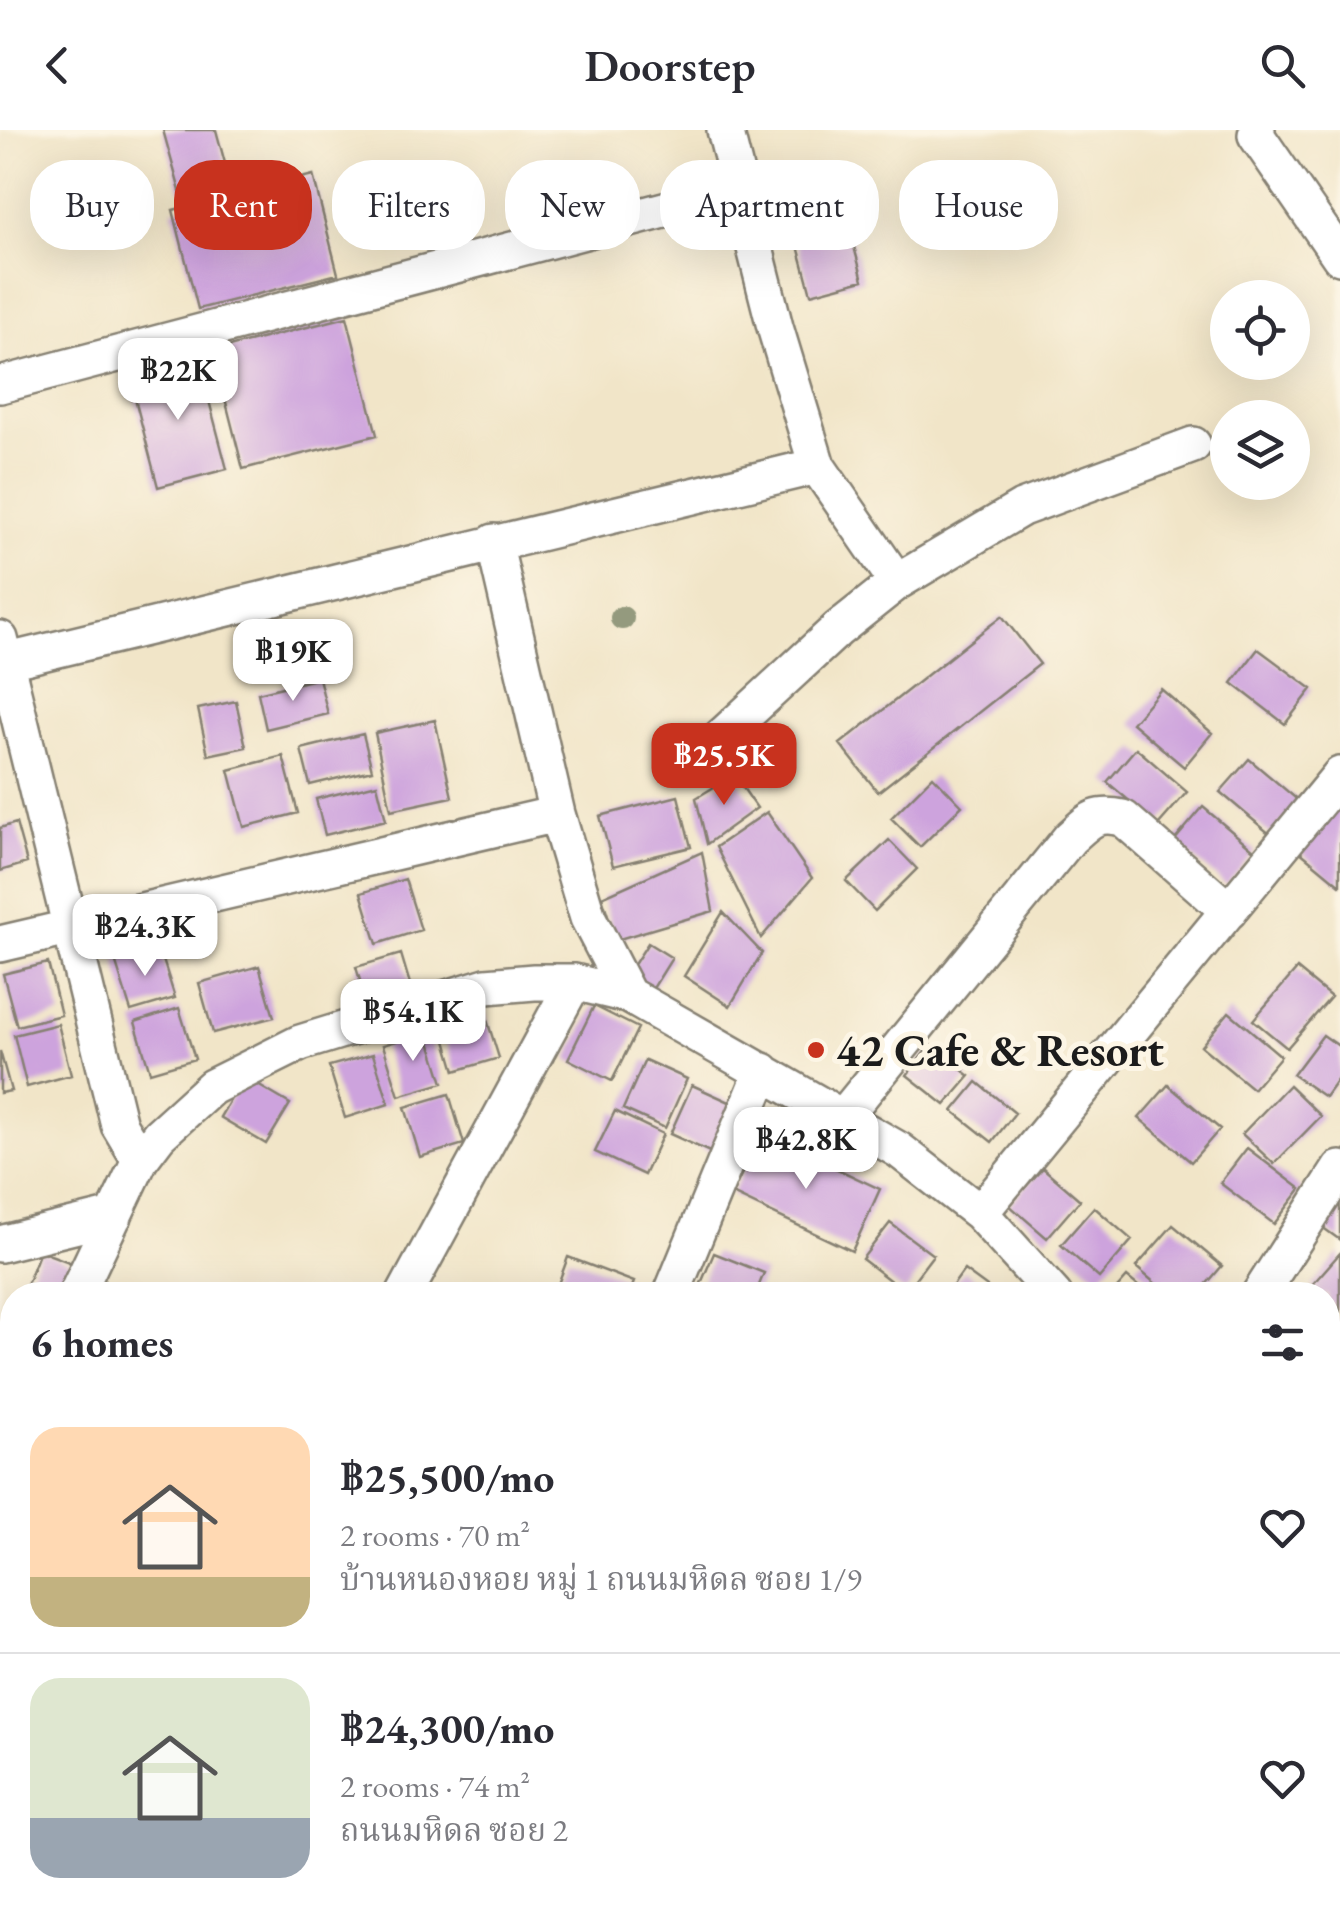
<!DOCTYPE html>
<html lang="en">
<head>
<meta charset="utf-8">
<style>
  :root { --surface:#fff; --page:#f2f2f3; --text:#2b2b33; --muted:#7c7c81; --line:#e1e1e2; --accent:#c8321e }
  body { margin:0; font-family:"EB Garamond","Noto Serif Thai",serif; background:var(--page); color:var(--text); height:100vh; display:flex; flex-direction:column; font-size:38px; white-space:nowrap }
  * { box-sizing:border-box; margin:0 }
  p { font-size:32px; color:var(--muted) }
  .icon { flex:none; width:55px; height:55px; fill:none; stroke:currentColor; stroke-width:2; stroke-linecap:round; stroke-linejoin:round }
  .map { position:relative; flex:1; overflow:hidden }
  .details { position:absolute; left:0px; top:1152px; width:1340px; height:642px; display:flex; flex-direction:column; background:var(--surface); border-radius:40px 40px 0 0; box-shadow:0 10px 40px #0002 }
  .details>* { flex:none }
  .guide { position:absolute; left:30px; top:30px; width:1280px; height:90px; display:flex; gap:20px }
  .buttons { position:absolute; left:1210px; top:150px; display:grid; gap:20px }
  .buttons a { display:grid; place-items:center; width:100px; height:100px; border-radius:50%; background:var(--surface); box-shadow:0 10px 40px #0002; font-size:50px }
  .price { position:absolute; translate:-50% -85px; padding:0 22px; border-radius:20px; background:#fff; color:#222; font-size:32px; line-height:65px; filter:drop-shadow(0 2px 5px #0008) }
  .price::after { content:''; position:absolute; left:50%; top:60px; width:30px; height:22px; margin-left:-15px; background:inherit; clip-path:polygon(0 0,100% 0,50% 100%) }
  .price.current { background:var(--accent); color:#fff }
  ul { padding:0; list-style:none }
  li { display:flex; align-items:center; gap:30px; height:250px; padding:0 30px }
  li+li { border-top:2px solid var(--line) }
  li span { display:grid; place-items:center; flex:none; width:280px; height:200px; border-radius:30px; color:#555 }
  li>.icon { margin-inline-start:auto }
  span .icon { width:120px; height:120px; fill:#fffc; stroke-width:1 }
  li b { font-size:42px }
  h2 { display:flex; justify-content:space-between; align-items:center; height:120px; padding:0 30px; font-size:42px }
  .pill { padding:0 35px; border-radius:40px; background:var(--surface); box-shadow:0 10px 40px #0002; font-size:35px; line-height:90px }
  .pill.current { background:var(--accent); color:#fff }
  header { display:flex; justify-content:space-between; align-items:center; height:130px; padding:0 30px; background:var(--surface); font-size:45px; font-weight:600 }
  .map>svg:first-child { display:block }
  .forest { fill:#7ab674; stroke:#4b6948; stroke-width:2.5 }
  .building { fill:#cda3dd }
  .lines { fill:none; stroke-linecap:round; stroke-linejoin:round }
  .minor-casing { stroke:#868072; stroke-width:40 }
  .minor { stroke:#fff; stroke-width:35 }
  .tree { fill:#949a7e }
  .poi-dot { fill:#c8321e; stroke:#fcf5e5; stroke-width:4 }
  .labels { text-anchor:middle; stroke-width:10; stroke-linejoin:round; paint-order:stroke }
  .poi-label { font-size:45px; font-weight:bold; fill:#1c1c1c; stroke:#fcf5e5; text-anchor:start }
</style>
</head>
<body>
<header><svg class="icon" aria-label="back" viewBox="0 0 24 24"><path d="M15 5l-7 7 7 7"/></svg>Doorstep<svg class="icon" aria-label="search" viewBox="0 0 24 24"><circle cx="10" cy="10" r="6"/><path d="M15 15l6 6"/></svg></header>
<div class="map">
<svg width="1340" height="1793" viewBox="0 0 1340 1793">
  <rect width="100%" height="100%" fill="#fcf5e5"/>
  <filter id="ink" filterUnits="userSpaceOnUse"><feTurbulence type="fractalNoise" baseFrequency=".01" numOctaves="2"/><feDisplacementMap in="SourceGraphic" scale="20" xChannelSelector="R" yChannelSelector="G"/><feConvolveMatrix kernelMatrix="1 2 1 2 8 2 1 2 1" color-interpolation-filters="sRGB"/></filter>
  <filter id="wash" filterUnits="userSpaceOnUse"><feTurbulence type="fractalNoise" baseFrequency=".0048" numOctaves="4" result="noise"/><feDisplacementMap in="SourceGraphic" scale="40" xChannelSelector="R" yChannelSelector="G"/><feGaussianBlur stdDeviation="2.25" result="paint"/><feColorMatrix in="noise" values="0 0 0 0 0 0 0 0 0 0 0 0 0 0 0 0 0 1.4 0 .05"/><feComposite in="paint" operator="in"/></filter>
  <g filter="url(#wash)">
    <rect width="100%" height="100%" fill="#f1e5c8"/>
    <path class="forest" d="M1328,1422L1340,1427V1793H1027L1030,1782H1328Z"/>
    <g id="blocks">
      <path class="building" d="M163,0H216L229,48L180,61Z
        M833,39L863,150L811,164L781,53Z
        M313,45L338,144L198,179L173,80Z
        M347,187L377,305L243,339L213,221Z
        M198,229L227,339L158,357L129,246Z
        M1002,486L1040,534L878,662L840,614Z
        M1258,519L1312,559L1285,594L1232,553Z
        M319,548L328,584L266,599L258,563Z
        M1161,559L1212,603L1184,637L1132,593Z
        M236,571L246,617L208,625L198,579Z
        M435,590L452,667L391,680L375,603Z
        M363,604L372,640L310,655L301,619Z
        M1136,618L1187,662L1158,695L1107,652Z
        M283,626L298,683L244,697L229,640Z
        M1249,629L1300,672L1271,705L1220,662Z
        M734,645L757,678L707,714L696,668Z
        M933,646L962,676L920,717L891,688Z
        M377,654L386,690L325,705L316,669Z
        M678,666L691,717L613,736L600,686Z
        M1340,672V755L1299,721Z
        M1203,677L1255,721L1226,755L1174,711Z
        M767,682L812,748L761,808L716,717Z
        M16,693L27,733L0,741V698Z
        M889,710L917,739L875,781L846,751Z
        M702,722L713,781L616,810L602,767Z
        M405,749L421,800L377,814L361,763Z
        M723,782L762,823L730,876L684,846Z
        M648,813L672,828L652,860L628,844Z
        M159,817L175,868L131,881L115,830Z
        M401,824L412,861L367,874L356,837Z
        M48,833L61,885L17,896L3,844Z
        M259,836L274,887L213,903L199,853Z
        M1297,839L1331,867L1287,918L1253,890Z
        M594,876L638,898L612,951L568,929Z
        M483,877L499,928L455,941L440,890Z
        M179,878L195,929L150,942L135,892Z
        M1229,882L1281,926L1253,959L1201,916Z
        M58,894L71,945L27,957L14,905Z
        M427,902L443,953L399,966L383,915Z
        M1323,905L1340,917V946L1325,967L1293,945Z
        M930,915L970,946L945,975L907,945Z
        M0,921L11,961L0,963Z
        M373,924L389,974L345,988L329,936Z
        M645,930L687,949L665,998L623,979Z
        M244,947L290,974L266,1014L220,987Z
        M977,952L1015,983L992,1012L953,981Z
        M692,955L734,974L712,1023L670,1004Z
        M1168,955L1220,999L1191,1032L1139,988Z
        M1289,955L1321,986L1274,1034L1242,1004Z
        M449,964L464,1014L420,1027L405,977Z
        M615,981L663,1004L644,1045L595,1022Z
        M761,1003L880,1059L852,1121L732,1064Z
        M1247,1018L1301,1059L1274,1094L1220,1053Z
        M1043,1038L1080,1070L1047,1108L1009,1075Z
        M1340,1071V1110L1322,1097Z
        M1094,1077L1132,1110L1099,1148L1061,1115Z
        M890,1093L933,1125L905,1162L862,1129Z
        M1173,1095L1222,1136L1197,1165H1169L1136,1137Z
        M40,1121L77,1135L65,1165H23Z
        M714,1123L764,1143L755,1165H696Z
        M1340,1123V1181L1328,1170V1165H1322L1311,1156Z
        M568,1127L634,1152L629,1165H554Z
        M964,1140L990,1159L986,1165H946Z
        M1127,1147L1149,1165H1111Z
        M1328,1183L1340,1193V1222L1330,1234Z
        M290,1782H354L350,1793H315Z
        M606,1782H663L660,1793H604Z
        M770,1782H806L827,1787L825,1793H768Z
        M970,1782H1019L1017,1793H1001L969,1786Z"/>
    </g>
  </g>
  <g filter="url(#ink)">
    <use href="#blocks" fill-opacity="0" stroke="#868072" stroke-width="2.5"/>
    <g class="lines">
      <g class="minor-casing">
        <path id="minor" d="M725,0L775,197L817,336L897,452
          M1257,0L1256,5L1340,127
          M0,255L740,60
          M494,412L557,684L588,788L628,865
          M0,509L119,995L140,1030
          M0,533L817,336
          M720,608L838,499L897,452L1022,378L1193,315
          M0,814L557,684
          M843,987L1070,708C1090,690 1095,682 1123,688L1229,781
          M980,1083L1340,645
          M0,1114L114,1086
          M76,1165L140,1030L159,1005L212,957L300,913L486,856L534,852H574L628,865L899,1020L980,1083L1054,1165
          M404,1165L574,852
          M671,1165L763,941
          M1259,1165L1340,1039
          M1328,1271L1340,1281
          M0,1323L12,1297
          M98,1793L102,1782
          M418,1793L422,1782
          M745,1793L747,1782
          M893,1793L895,1782"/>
      </g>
      <use href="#minor" class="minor"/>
    </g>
    <g class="tree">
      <circle cx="553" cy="52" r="12"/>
      <circle cx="622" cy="488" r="12"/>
    </g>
  </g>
  <circle class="poi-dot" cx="816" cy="920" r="10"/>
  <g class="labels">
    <g class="poi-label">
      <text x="836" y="936">42 Cafe &amp; Resort</text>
    </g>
  </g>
</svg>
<div class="buttons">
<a><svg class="icon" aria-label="locate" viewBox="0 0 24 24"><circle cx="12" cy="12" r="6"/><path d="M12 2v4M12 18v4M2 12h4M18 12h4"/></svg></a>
<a><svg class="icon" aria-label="layers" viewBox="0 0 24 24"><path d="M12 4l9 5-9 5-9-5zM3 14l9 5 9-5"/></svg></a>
</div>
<b class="price" style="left:178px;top:293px">฿22K</b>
<b class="price" style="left:293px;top:574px">฿19K</b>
<b class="price current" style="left:724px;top:678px">฿25.5K</b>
<b class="price" style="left:145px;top:849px">฿24.3K</b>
<b class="price" style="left:413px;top:934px">฿54.1K</b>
<b class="price" style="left:806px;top:1062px">฿42.8K</b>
<div class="guide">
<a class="pill">Buy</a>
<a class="pill current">Rent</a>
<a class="pill">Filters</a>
<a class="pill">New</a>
<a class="pill">Apartment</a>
<a class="pill">House</a>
</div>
<section class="details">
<h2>6 homes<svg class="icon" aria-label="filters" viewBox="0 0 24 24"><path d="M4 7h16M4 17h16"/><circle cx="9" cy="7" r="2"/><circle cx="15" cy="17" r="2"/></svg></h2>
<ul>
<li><span style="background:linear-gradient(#ffd9b3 75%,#c2b280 0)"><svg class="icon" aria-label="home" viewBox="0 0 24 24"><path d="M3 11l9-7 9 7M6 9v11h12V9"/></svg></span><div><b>฿25,500/mo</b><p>2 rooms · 70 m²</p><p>บ้านหนองหอย หมู่ 1 ถนนมหิดล ซอย 1/9</p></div><svg class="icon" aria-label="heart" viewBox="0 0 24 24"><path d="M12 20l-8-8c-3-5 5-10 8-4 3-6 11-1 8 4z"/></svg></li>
<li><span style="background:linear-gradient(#dfe7d0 70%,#9aa5b1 0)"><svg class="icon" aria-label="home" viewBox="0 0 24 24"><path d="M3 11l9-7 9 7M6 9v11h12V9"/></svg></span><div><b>฿24,300/mo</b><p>2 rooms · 74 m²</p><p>ถนนมหิดล ซอย 2</p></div><svg class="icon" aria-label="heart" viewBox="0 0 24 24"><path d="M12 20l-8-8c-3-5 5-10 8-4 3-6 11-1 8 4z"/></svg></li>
</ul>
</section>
</div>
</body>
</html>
